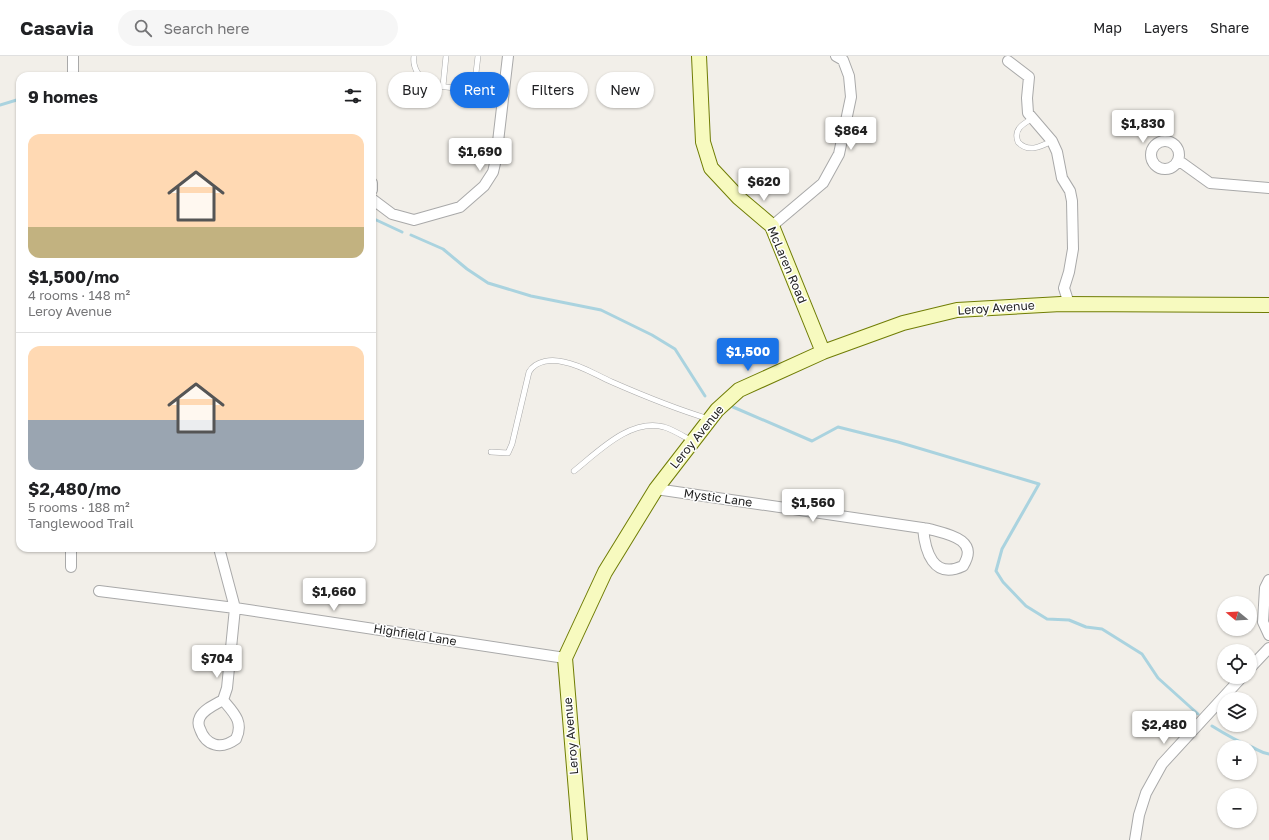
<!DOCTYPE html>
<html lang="en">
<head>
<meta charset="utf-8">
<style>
  :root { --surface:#fff; --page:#f6f6f6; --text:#202124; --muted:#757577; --line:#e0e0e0; --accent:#1a73e8 }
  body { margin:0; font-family:"Golos Text",sans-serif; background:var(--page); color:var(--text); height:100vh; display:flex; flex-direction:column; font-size:15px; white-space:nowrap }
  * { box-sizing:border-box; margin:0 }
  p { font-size:13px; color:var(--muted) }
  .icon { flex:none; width:22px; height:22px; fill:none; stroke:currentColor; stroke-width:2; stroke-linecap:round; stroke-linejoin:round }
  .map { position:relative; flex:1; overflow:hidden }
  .sheet { position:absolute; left:16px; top:16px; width:360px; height:480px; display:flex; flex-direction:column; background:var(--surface); border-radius:12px; box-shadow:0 1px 3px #0004 }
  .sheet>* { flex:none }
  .hud { position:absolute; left:388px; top:16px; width:380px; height:36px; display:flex; gap:8px }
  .needle { width:26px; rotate:288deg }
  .buttons { position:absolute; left:1217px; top:540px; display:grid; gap:8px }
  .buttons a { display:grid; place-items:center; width:40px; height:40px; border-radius:50%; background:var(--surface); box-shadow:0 1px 3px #0004; font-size:20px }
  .price { position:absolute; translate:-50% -34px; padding:0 9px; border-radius:4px; background:#fff; color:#222; font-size:13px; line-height:26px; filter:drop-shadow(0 1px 2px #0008) }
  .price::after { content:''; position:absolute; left:50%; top:24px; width:12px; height:9px; margin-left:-6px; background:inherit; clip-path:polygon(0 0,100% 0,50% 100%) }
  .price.current { background:var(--accent); color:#fff }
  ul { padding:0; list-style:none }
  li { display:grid; align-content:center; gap:8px; height:212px; padding:0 12px }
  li+li { border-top:1px solid var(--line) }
  li span { display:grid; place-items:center; height:124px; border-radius:12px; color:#555 }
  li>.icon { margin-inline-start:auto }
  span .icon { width:72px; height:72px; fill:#fffc; stroke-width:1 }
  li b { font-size:17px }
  h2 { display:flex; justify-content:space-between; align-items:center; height:48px; padding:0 12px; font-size:17px }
  .chip { padding:0 14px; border-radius:18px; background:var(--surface); box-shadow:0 1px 3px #0004; font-size:14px; line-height:36px }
  .chip.current { background:var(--accent); color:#fff }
  header { display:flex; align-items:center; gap:24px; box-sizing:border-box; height:56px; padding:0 20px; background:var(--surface); border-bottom:1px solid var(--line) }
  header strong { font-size:19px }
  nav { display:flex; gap:22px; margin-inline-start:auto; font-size:14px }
  .search { width:280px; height:36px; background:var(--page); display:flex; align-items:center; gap:10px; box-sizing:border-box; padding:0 14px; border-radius:22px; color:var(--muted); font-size:15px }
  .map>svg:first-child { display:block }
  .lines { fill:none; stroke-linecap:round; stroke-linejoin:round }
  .stream { stroke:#aad3df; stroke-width:3 }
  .lane-casing { stroke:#a9a9a9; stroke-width:6 }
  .street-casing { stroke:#a9a9a9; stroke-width:12 }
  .secondary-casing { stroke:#707d05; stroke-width:16 }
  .lane { stroke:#fff; stroke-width:5 }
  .street { stroke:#fff; stroke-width:10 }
  .secondary { stroke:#f7fabf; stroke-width:14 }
  .labels { text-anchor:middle; stroke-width:3; stroke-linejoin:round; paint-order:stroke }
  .street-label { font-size:12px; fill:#222; stroke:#fff }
</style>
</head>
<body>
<header>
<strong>Casavia</strong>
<div class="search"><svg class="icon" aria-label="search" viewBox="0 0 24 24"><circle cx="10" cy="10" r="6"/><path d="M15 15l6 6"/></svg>Search here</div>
<nav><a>Map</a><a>Layers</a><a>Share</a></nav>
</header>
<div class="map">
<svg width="1269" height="784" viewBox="0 0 1269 784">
  <rect width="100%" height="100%" fill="#f2efe9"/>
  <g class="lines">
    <path class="stream" d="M0,49L20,43
      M372,162L402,176
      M411,179L443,193L467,213L488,227L531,240L601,254L652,279L675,293L705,340
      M733,351L812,385L838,371L898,386L1039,428L1002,493L996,515L1003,526L1026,550L1047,563L1069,564L1086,571L1102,573L1142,598L1158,622L1198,658
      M1212,670C1225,678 1235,684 1249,690C1258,693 1258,696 1269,698"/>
    <g class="lane-casing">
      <path id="lane" d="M414,0C412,13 420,22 430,29L503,38
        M443,30L446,0
        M474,34L478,0
        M1033,62C1023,68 1013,73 1018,86C1028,97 1040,91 1052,85
        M491,396L508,397L512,388L529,316C536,304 552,303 564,306C581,309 596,319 612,326C644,340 676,353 709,363
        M574,415C598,396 630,362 664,371C674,374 683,380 692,385"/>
    </g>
    <g class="street-casing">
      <path id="street" d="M1008,5L1029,21L1027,42L1028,57L1052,85L1057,96L1062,122L1070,135L1072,145L1073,193L1069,216L1064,232L1069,248
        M73,20V0
        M1151 99a14 14 0 1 1 28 0a14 14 0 1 1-28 0Z
        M1178,104L1210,127L1269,132
        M372,127V134
        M372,143L392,158L414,164L460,151L484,130L493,116L496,103L508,0
        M772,170L823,127L839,98L851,41L849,20L843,4L836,0
        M656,433L929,473C947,478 980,483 963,510C933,524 925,495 923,472
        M219,492L235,552L227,632L223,644C234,657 244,666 236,683C221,694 206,690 200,673C198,669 198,665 200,661C204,653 216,648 223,644
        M71,511V492
        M1269,524L1265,532L1263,566L1269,579
        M99,535L235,552L565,602
        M1250,612L1269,592
        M1135,784L1139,759L1146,737L1162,708L1242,621"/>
    </g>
    <g class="secondary-casing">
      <path id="secondary" d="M699,0L703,86L711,112L739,142L772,170L823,296
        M580,784L565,602L605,516L656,433L717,354L739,334L823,296L903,267L957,254L1061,248L1269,249"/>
    </g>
    <use href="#lane" class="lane"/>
    <use href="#street" class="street"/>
    <use href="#secondary" class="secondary"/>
  </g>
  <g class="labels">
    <g class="street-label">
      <text transform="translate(787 209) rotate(67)" y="4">McLaren Road</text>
      <text transform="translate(996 252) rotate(-4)" y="4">Leroy Avenue</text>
      <text transform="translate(697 381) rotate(-51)" y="4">Leroy Avenue</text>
      <text transform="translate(718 442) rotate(8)" y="4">Mystic Lane</text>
      <text transform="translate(415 579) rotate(9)" y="4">Highfield Lane</text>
      <text transform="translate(571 680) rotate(-95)" y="4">Leroy Avenue</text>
    </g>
  </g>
</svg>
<div class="buttons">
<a><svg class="needle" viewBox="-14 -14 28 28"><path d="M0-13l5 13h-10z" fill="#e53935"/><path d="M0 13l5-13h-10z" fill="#757577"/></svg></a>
<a><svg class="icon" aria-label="locate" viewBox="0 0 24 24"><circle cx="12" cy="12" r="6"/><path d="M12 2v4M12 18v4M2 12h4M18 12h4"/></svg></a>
<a><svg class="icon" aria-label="layers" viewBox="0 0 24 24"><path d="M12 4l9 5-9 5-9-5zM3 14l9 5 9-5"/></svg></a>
<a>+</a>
<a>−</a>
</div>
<b class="price" style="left:1143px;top:88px">$1,830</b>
<b class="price" style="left:851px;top:95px">$864</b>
<b class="price" style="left:480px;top:116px">$1,690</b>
<b class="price" style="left:764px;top:146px">$620</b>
<b class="price current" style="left:748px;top:316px">$1,500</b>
<b class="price" style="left:813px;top:467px">$1,560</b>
<b class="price" style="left:334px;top:556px">$1,660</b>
<b class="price" style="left:217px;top:623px">$704</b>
<b class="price" style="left:1164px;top:689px">$2,480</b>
<div class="hud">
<a class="chip">Buy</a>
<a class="chip current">Rent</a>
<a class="chip">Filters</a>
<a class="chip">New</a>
</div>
<section class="sheet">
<h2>9 homes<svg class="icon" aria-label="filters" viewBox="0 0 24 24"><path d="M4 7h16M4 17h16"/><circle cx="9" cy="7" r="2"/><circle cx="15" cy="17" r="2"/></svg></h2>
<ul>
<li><span style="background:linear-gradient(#ffd9b3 75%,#c2b280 0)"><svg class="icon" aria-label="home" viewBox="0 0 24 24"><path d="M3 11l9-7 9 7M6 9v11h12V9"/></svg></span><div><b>$1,500/mo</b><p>4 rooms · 148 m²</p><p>Leroy Avenue</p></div></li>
<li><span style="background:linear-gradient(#ffd9b3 60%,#9aa5b1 0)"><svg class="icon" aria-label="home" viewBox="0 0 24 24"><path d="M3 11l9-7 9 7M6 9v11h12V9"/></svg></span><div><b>$2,480/mo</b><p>5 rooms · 188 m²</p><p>Tanglewood Trail</p></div></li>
</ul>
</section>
</div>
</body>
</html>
